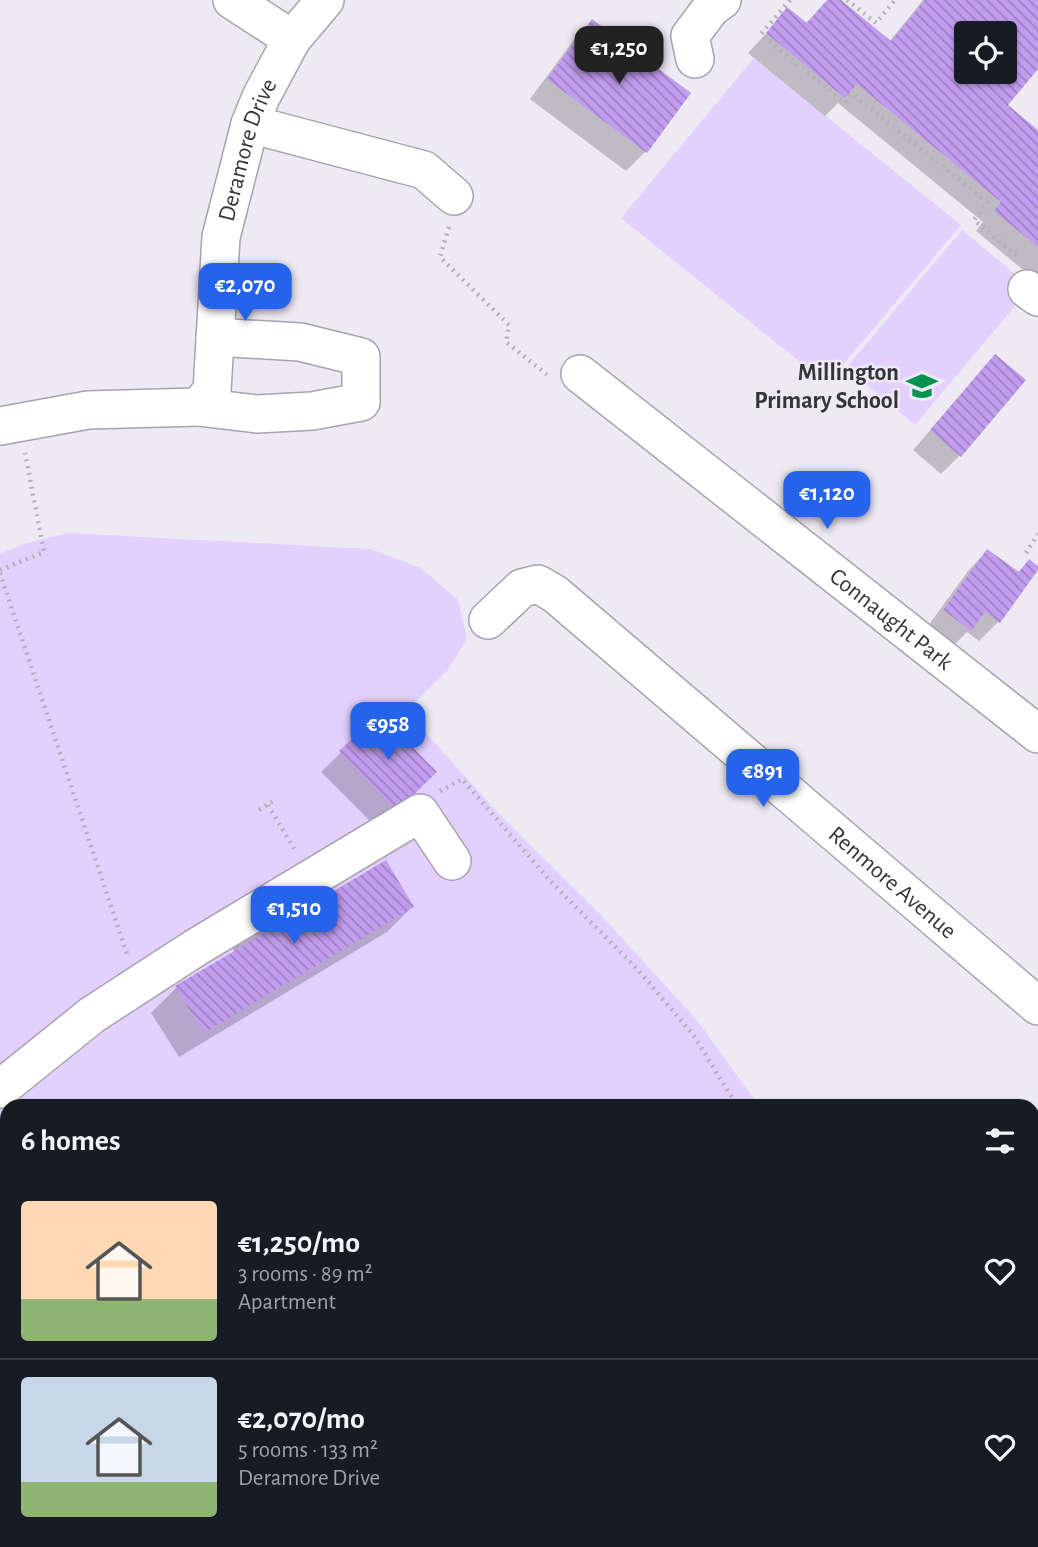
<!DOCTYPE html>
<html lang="en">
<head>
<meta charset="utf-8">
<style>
  :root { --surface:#171b24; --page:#242831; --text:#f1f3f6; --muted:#9ea1a6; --line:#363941; --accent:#2563eb }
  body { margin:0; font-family:"Alegreya Sans",sans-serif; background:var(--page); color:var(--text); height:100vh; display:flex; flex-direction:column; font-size:26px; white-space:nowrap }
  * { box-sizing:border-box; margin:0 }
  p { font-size:23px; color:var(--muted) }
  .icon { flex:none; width:38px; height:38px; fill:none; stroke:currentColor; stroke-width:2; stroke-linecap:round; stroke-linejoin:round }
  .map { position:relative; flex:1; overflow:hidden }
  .panel { position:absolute; left:0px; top:1099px; width:1040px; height:448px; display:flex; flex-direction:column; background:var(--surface); border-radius:21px 21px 0 0; box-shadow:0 2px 5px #0004 }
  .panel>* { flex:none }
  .controls { position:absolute; left:954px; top:21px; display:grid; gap:14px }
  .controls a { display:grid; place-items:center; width:63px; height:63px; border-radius:7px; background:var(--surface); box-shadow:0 2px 5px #0004; font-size:35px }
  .price { position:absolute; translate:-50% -60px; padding:0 16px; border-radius:14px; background:var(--accent); color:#fff; font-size:23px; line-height:46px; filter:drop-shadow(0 2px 4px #0008) }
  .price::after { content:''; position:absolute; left:50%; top:42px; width:21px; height:16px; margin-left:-10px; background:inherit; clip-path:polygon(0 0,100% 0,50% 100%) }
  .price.active { background:#222; color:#fff }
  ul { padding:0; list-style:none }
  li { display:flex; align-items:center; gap:21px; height:175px; padding:0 21px }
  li+li { border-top:2px solid var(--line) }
  li span { display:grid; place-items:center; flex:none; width:196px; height:140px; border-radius:7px; color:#555 }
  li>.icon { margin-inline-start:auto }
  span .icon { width:84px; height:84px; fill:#fffc; stroke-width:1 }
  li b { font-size:30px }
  h2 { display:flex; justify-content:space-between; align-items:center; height:84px; padding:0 21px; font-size:30px }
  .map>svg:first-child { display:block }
  .green { fill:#e3d0fe }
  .shadow { fill:#0003; fill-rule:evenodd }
  .building { fill:url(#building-back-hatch); fill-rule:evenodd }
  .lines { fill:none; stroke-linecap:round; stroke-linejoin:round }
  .minor-casing { stroke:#a7a3ad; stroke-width:40 }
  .major-casing { stroke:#a7a3ad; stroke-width:42 }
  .path { stroke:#b4b1b9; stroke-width:4.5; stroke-dasharray:2 5; stroke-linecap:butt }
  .minor { stroke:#fff; stroke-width:37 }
  .major { stroke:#fff; stroke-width:38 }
  .labels { text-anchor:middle; stroke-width:5; stroke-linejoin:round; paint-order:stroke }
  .street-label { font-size:24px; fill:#353437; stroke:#eeeaf4 }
  .poi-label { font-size:24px; font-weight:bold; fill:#353437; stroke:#eeeaf4; text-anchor:end }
</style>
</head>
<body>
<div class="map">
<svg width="1038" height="1547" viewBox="0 0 1038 1547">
  <defs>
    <pattern id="building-back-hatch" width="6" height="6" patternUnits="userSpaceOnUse" patternTransform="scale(1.75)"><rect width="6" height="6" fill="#c19cef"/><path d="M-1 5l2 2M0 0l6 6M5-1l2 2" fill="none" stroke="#9e80c2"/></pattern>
  </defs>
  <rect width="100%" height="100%" fill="#eeeaf4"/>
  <path class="green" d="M754,58L961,225L827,384L621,218Z
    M962,230L1031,287L915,425L846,368Z
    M68,533L371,549L421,568L458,600L467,638L448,670L406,711L500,815L599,913L697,1020L759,1106H7V1509L0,1500V554L23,544Z
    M32,1540H158L146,1547H38Z"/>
  <path class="shadow" d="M828,0H838L889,42L923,0H1038V66L1005,106L1038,133V275L1034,279L976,231L983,222L838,103L825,116L748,53L788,10L805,24ZM966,33H1004V72H966Z
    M592,22L645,152L626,171L530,99L573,41Z
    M995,356L960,455L941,474L913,450Z
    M987,551L1017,573L1029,561L998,622L979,641L967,632L950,649L925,630L968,571Z
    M379,715L434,772L377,828L321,772Z
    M412,907L387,932L179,1057L151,1013L176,988L235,953L233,949L257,924Z"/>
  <path class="building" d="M827,0H841L891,41L925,0H1038V69L1008,105L1038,130V247L994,211L1001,202L857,84L845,98L766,33L787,7L807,23ZM966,33H1004V72H966Z
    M592,19L691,93L647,153L547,79Z
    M995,354L1026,380L961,457L930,430Z
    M987,549L1019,572L1029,559L1038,566V570L1000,623L985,612L971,631L943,610Z
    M379,713L437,772L397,811L339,751Z
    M386,860L414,907L204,1033L175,986L263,934L256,922L300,911Z"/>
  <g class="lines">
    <g class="minor-casing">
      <g id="minor">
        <path d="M232,0L292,39"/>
        <path d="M695,59L690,36L711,8L722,0"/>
        <path d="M250,124L424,170L454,196"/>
        <path d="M1027,289L1038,297"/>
        <path id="s1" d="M580,374L1038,734"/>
        <path d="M198,407L257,414L312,411L361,402V357L300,342L215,337"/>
        <path id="s2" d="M0,426L88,410L198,407L212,391L221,237L250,124L261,97L292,39L325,0"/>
        <path id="s3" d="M488,620L522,588L538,584L555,594L1038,1006"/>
        <path d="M0,1089L92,1015L195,948L420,813L452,861"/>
        <path d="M409,1540V1547"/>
        <path d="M830,1547L836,1540"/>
      </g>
    </g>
    <g class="major-casing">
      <path id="major" d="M1032,1428L1038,1421
        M951,1547L955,1540"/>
    </g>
    <path class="path" d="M790,0L761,34L845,103L852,94L987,202L974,220L1019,258
      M847,0L876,23L895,0
      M449,227L440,257L509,325L506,342L550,377
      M1026,553L1038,534
      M0,570L44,552L25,453
      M0,573L127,954
      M440,791L462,779L553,884L639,971L694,1036L737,1106
      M268,805L296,852
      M259,810L276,799
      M124,1547L135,1540"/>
    <use href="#minor" class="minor"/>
    <use href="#major" class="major"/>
  </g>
  <defs>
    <g id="school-bare" transform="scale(2.415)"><path d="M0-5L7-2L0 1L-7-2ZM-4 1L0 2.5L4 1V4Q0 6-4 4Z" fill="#059251" stroke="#eeeaf4" stroke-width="2.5" paint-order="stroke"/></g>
  </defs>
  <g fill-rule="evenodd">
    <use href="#school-bare" x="922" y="386"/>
  </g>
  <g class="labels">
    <g class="street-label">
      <text dy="8" stroke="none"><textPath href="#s2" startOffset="466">Deramore Drive</textPath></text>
      <text dy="8" stroke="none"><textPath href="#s1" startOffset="396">Connaught Park</textPath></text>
      <text dy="8" stroke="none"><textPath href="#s3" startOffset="527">Renmore Avenue</textPath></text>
    </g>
    <g class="poi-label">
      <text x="899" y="380">Millington<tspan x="899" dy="28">Primary School</tspan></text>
    </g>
  </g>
</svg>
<div class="controls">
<a><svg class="icon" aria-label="locate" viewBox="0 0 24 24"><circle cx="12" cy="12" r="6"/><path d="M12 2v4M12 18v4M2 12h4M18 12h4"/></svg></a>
</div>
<b class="price active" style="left:619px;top:86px">€1,250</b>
<b class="price" style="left:245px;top:323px">€2,070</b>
<b class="price" style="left:827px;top:531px">€1,120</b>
<b class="price" style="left:388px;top:762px">€958</b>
<b class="price" style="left:763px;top:809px">€891</b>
<b class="price" style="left:294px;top:946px">€1,510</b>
<section class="panel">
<h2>6 homes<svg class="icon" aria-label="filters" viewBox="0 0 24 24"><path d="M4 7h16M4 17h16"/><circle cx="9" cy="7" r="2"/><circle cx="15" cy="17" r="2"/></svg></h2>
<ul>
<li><span style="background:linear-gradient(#ffd9b3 70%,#8fb573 0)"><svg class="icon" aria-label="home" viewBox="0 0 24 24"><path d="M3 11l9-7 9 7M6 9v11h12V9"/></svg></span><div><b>€1,250/mo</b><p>3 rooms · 89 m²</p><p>Apartment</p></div><svg class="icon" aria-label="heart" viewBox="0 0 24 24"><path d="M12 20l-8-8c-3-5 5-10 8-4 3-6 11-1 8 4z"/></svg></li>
<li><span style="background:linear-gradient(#c9d6e8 75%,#8fb573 0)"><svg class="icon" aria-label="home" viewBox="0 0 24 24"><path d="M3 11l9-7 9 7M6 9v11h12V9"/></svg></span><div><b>€2,070/mo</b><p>5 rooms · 133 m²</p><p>Deramore Drive</p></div><svg class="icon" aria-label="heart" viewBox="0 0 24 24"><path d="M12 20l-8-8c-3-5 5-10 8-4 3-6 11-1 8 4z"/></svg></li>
</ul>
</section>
</div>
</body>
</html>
